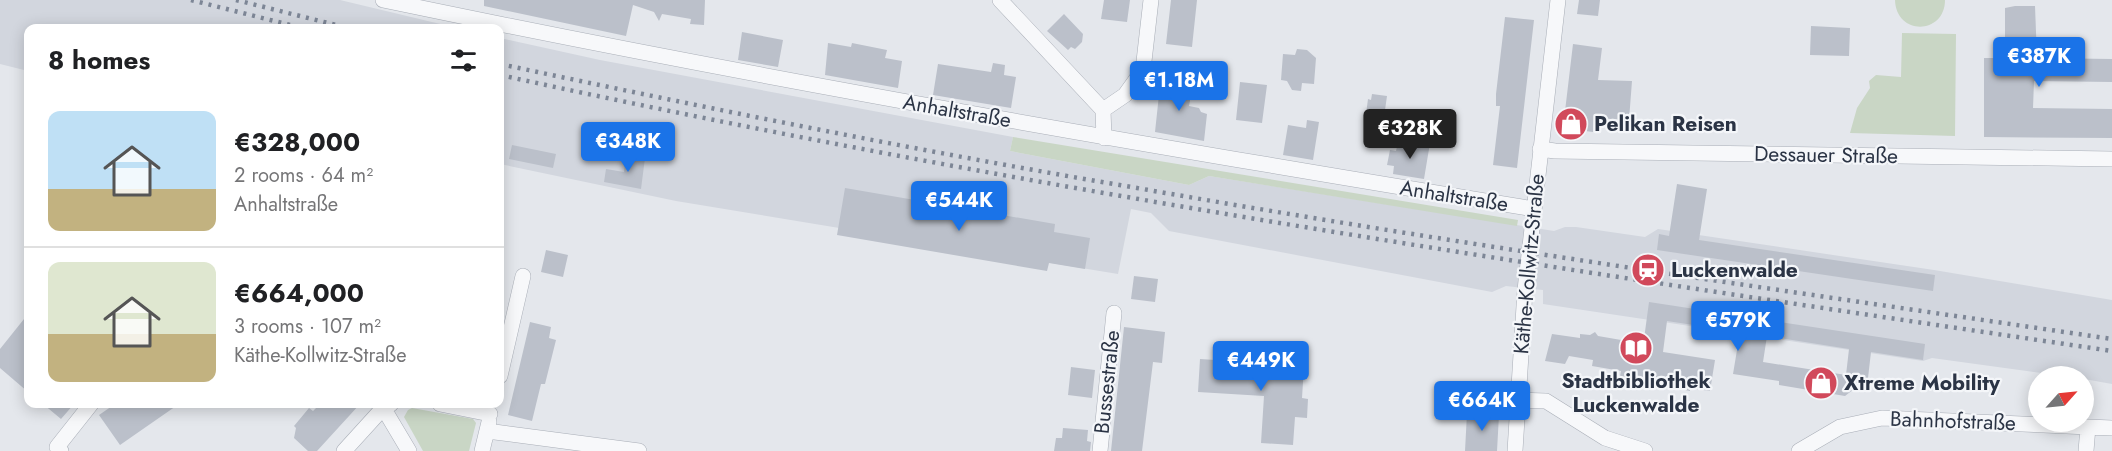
<!DOCTYPE html>
<html lang="en">
<head>
<meta charset="utf-8">
<style>
  :root { --surface:#fff; --page:#f2f2f2; --text:#202124; --muted:#757577; --line:#e0e0e0; --accent:#1a73e8 }
  body { margin:0; font-family:Jost,sans-serif; background:var(--page); color:var(--text); height:100vh; display:flex; flex-direction:column; font-size:22px; white-space:nowrap }
  * { box-sizing:border-box; margin:0 }
  p { font-size:20px; color:var(--muted) }
  .icon { flex:none; width:33px; height:33px; fill:none; stroke:currentColor; stroke-width:2; stroke-linecap:round; stroke-linejoin:round }
  .map { position:relative; flex:1; overflow:hidden }
  .sheet { position:absolute; left:24px; top:24px; width:480px; height:384px; display:flex; flex-direction:column; background:var(--surface); border-radius:12px; box-shadow:0 3px 15px #0003 }
  .sheet>* { flex:none }
  .needle { width:39px; rotate:63deg }
  .fabs { position:absolute; left:2028px; top:366px; display:grid; gap:12px }
  .fabs a { display:grid; place-items:center; width:66px; height:66px; border-radius:50%; background:var(--surface); box-shadow:0 3px 15px #0003; font-size:30px }
  .price { position:absolute; translate:-50% -51px; padding:0 14px; border-radius:6px; background:var(--accent); color:#fff; font-size:20px; line-height:39px; filter:drop-shadow(0 2px 3px #0008) }
  .price::after { content:''; position:absolute; left:50%; top:36px; width:18px; height:14px; margin-left:-9px; background:inherit; clip-path:polygon(0 0,100% 0,50% 100%) }
  .price.current { background:#222; color:#fff }
  ul { padding:0; list-style:none }
  li { display:flex; align-items:center; gap:18px; height:150px; padding:0 24px }
  li+li { border-top:2px solid var(--line) }
  li span { display:grid; place-items:center; flex:none; width:168px; height:120px; border-radius:12px; color:#555 }
  li>.icon { margin-inline-start:auto }
  span .icon { width:72px; height:72px; fill:#fffc; stroke-width:1 }
  li b { font-size:26px }
  h2 { display:flex; justify-content:space-between; align-items:center; height:72px; padding:0 24px; font-size:26px }
  .map>svg:first-child { display:block }
  .built { fill:#d2d6de }
  .green { fill:#c9d6c5 }
  .building { fill:#bbc0ca; fill-rule:evenodd }
  .lines { fill:none; stroke-linecap:round; stroke-linejoin:round }
  .minor-casing { stroke:#a9aeb7; stroke-width:16 }
  .minor { stroke:#f7f8fa; stroke-width:15 }
  .rail { stroke:#7d8696; stroke-width:4.5; stroke-dasharray:3 6; stroke-linecap:butt }
  .labels { text-anchor:middle; stroke-width:4.5; stroke-linejoin:round; paint-order:stroke }
  .street-label { font-size:21px; fill:#2b3445; stroke:#f4f6f9 }
  .poi-label { font-size:21px; font-weight:bold; fill:#2b3445; stroke:#f4f6f9; text-anchor:start }
</style>
</head>
<body>
<div class="map">
<svg width="2112" height="451" viewBox="0 0 2112 451">
  <rect width="100%" height="100%" fill="#e4e7ec"/>
  <path class="built" d="M0,0H340L457,28H28V71L0,64Z
    M500,38L600,60L1013,137L1010,151L1189,185L1209,176L1554,231L1565,227H1576L1645,237L1658,229L1934,270L2112,300V384L2084,379V376H2064L1932,358L1923,361L1543,304V290L1506,286L1492,292L1169,231L1151,213L1131,209L1118,274L676,201L500,164Z"/>
  <path class="green" d="M1895,0H1945C1945,35 1896,36 1895,0Z
    M1902,33L1956,34L1955,136L1850,133L1857,108L1870,88L1869,81L1876,75L1901,77Z
    M1013,137L1518,220L1517,226L1209,176L1189,185L1010,151Z
    M412,408L473,419L476,423L469,451H423L404,417L408,410Z"/>
  <path class="building" d="M484,0H705L704,25L690,24L691,19L662,14L659,21L654,12L633,5L626,36L484,6Z
    M1104,0H1130L1127,22L1101,19Z
    M1171,0H1197L1192,47L1166,44Z
    M1579,0H1600L1598,16L1577,14Z
    M2015,6H2035L2037,58L2112,59V82L2034,81L2033,108L2112,109V138L1984,137V58H2025L2005,37V8Z
    M1064,14L1083,34L1082,42L1075,49L1071,47L1068,50L1047,31Z
    M1505,17L1534,20L1517,168L1493,165L1500,106H1496V94Z
    M1811,26L1850,28L1849,56L1810,55Z
    M742,32L783,40L778,67L738,60Z
    M828,43L851,47L852,43L887,50L885,58L902,61L898,88L825,75Z
    M1573,44L1602,48L1598,80L1632,81L1629,120L1594,118L1593,132L1563,128Z
    M1297,49L1307,50L1316,58L1314,84L1302,83L1301,91L1292,90L1287,81L1281,80L1283,54L1295,55Z
    M993,63L1005,65L1004,75L1016,77L1011,108L933,95L938,64L991,72Z
    M1161,76L1188,81L1186,94L1191,95L1189,106L1199,108L1201,112L1207,114L1204,141L1155,132Z
    M1240,82L1267,85L1262,123L1236,120Z
    M1372,94L1387,96L1384,117L1366,114L1368,99L1371,100Z
    M1307,120L1319,122L1313,160L1283,155L1288,125L1306,128Z
    M1418,141L1430,143L1424,179L1393,174L1394,166L1387,165L1390,150L1396,151L1398,142L1417,145Z
    M512,145L556,154L553,168L509,159Z
    M626,155L645,158L641,189L604,182L606,169L624,172Z
    M1677,184L1707,189L1699,240L1935,275L1933,291L1657,250L1659,234L1669,236Z
    M845,188L1055,224L1054,232L1090,238L1085,269L1049,263L1047,271L837,235Z
    M546,250L568,255L563,277L541,272Z
    M1134,276L1158,279L1155,302L1131,299Z
    M1649,302L1925,344L1923,360L1871,352L1868,378L1845,396L1779,385V381L1733,374L1740,332L1667,321L1663,352L1715,360L1710,391L1690,388V391L1675,388V386L1620,376L1621,371L1592,366L1593,360L1569,356L1565,364L1545,361L1552,334L1580,338V334L1590,335L1595,332L1598,336L1627,341L1628,336L1644,339ZM1767,336L1849,349L1846,375L1763,362Z
    M28,314V392L0,368V349Z
    M530,322L551,327L549,338L556,340L545,384H541L532,421L508,415Z
    M1124,327L1165,332L1162,363L1153,362L1142,451H1111Z
    M1200,359L1304,366L1302,398L1308,399L1307,418L1295,417L1293,445L1261,443L1264,396L1198,392Z
    M1071,367L1095,370L1092,398L1068,395Z
    M43,404H74L61,419Z
    M115,404H179L120,445L99,415Z
    M320,404H360L317,451H308L294,438L296,428L294,426L309,408L313,411Z
    M1467,413L1499,415L1497,451H1465Z
    M1063,428L1088,430L1087,441L1091,442L1090,451H1054L1056,438H1062Z"/>
  <g class="lines">
    <g class="minor-casing">
      <path id="minor" d="M383,0C765,80 1149,146 1534,209
        M1000,0L1103,110L1104,138
        M1103,110L1125,95L1143,70L1151,0
        M1540,149L1555,151L2112,159
        M500,376L523,276
        M1518,400L1546,401L1605,438L1645,451
        M381,404L409,451
        M440,404L490,414
        M487,431L639,451
        M61,451L57,447L91,404
        M344,451L384,407L391,404
        M482,451L489,422
        M1100,451L1114,313
        M1515,451L1525,290L1558,0
        M1799,451L1840,427L1882,418L2112,428
        M2086,451L2088,427"/>
    </g>
    <use href="#minor" class="minor"/>
    <path class="rail" d="M191,0L302,28
      M236,0L348,28
      M500,64C711,109 924,152 1137,188C1461,245 1787,291 2112,339
      M500,75C1033,192 1572,271 2112,351"/>
  </g>
  <defs>
    <g id="shop-disc" transform="scale(1.725)"><circle r="9.5" fill="#d1495b" stroke="#f4f6f9"/><path d="M-5-2.5h2.3a2.7 3.5 0 0 1 5.4 0H5L5.5 6h-11ZM-1.5-2.5h3a1.5 2.3 0 0 0-3 0Z" fill="#fff"/></g>
    <g id="station-disc" transform="scale(1.725)"><circle r="9.5" fill="#d1495b" stroke="#f4f6f9"/><path d="M-3-6H3Q5-6 5-4V2Q5 4 3 4L4.5 6H3L1.5 4h-3L-3 6H-4.5L-3 4Q-5 4-5 2V-4Q-5-6-3-6ZM-3.5-4v3h7v-3ZM-3.5 1v1.5H-2V1ZM2 1v1.5H3.5V1Z" fill="#fff"/></g>
    <g id="library-disc" transform="scale(1.725)"><circle r="9.5" fill="#d1495b" stroke="#f4f6f9"/><path d="M-6-4Q-3-5.5-.7-3.5V5Q-3 3-6 4ZM6-4Q3-5.5 .7-3.5V5Q3 3 6 4Z" fill="#fff"/></g>
  </defs>
  <g fill-rule="evenodd">
    <use href="#shop-disc" x="1571" y="124"/>
    <use href="#station-disc" x="1648" y="270"/>
    <use href="#library-disc" x="1636" y="348"/>
    <use href="#shop-disc" x="1821" y="383"/>
  </g>
  <g class="labels">
    <g class="street-label">
      <text transform="translate(957 111) rotate(10)" y="7">Anhaltstraße</text>
      <text transform="translate(1826 155) rotate(1)" y="7">Dessauer Straße</text>
      <text transform="translate(1454 196) rotate(9)" y="7">Anhaltstraße</text>
      <text transform="translate(1529 264) rotate(-85)" y="7">Käthe-Kollwitz-Straße</text>
      <text transform="translate(1107 382) rotate(-84)" y="7">Bussestraße</text>
      <text transform="translate(1953 421) rotate(2)" y="7">Bahnhofstraße</text>
    </g>
    <g class="poi-label">
      <text x="1594" y="131">Pelikan Reisen</text>
      <text x="1671" y="277">Luckenwalde</text>
      <text x="1636" y="388" text-anchor="middle">Stadtbibliothek<tspan x="1636" dy="24">Luckenwalde</tspan></text>
      <text x="1844" y="390">Xtreme Mobility</text>
    </g>
  </g>
</svg>
<div class="fabs">
<a><svg class="needle" viewBox="-14 -14 28 28"><path d="M0-13l5 13h-10z" fill="#e53935"/><path d="M0 13l5-13h-10z" fill="#757577"/></svg></a>
</div>
<b class="price" style="left:2039px;top:88px">€387K</b>
<b class="price" style="left:1179px;top:112px">€1.18M</b>
<b class="price current" style="left:1410px;top:160px">€328K</b>
<b class="price" style="left:628px;top:173px">€348K</b>
<b class="price" style="left:959px;top:232px">€544K</b>
<b class="price" style="left:1738px;top:352px">€579K</b>
<b class="price" style="left:1261px;top:392px">€449K</b>
<b class="price" style="left:1482px;top:432px">€664K</b>
<section class="sheet">
<h2>8 homes<svg class="icon" aria-label="filters" viewBox="0 0 24 24"><path d="M4 7h16M4 17h16"/><circle cx="9" cy="7" r="2"/><circle cx="15" cy="17" r="2"/></svg></h2>
<ul>
<li><span style="background:linear-gradient(#bfe0f5 65%,#c2b280 0)"><svg class="icon" aria-label="home" viewBox="0 0 24 24"><path d="M3 11l9-7 9 7M6 9v11h12V9"/></svg></span><div><b>€328,000</b><p>2 rooms · 64 m²</p><p>Anhaltstraße</p></div></li>
<li><span style="background:linear-gradient(#dfe7d0 60%,#c2b280 0)"><svg class="icon" aria-label="home" viewBox="0 0 24 24"><path d="M3 11l9-7 9 7M6 9v11h12V9"/></svg></span><div><b>€664,000</b><p>3 rooms · 107 m²</p><p>Käthe-Kollwitz-Straße</p></div></li>
</ul>
</section>
</div>
</body>
</html>
